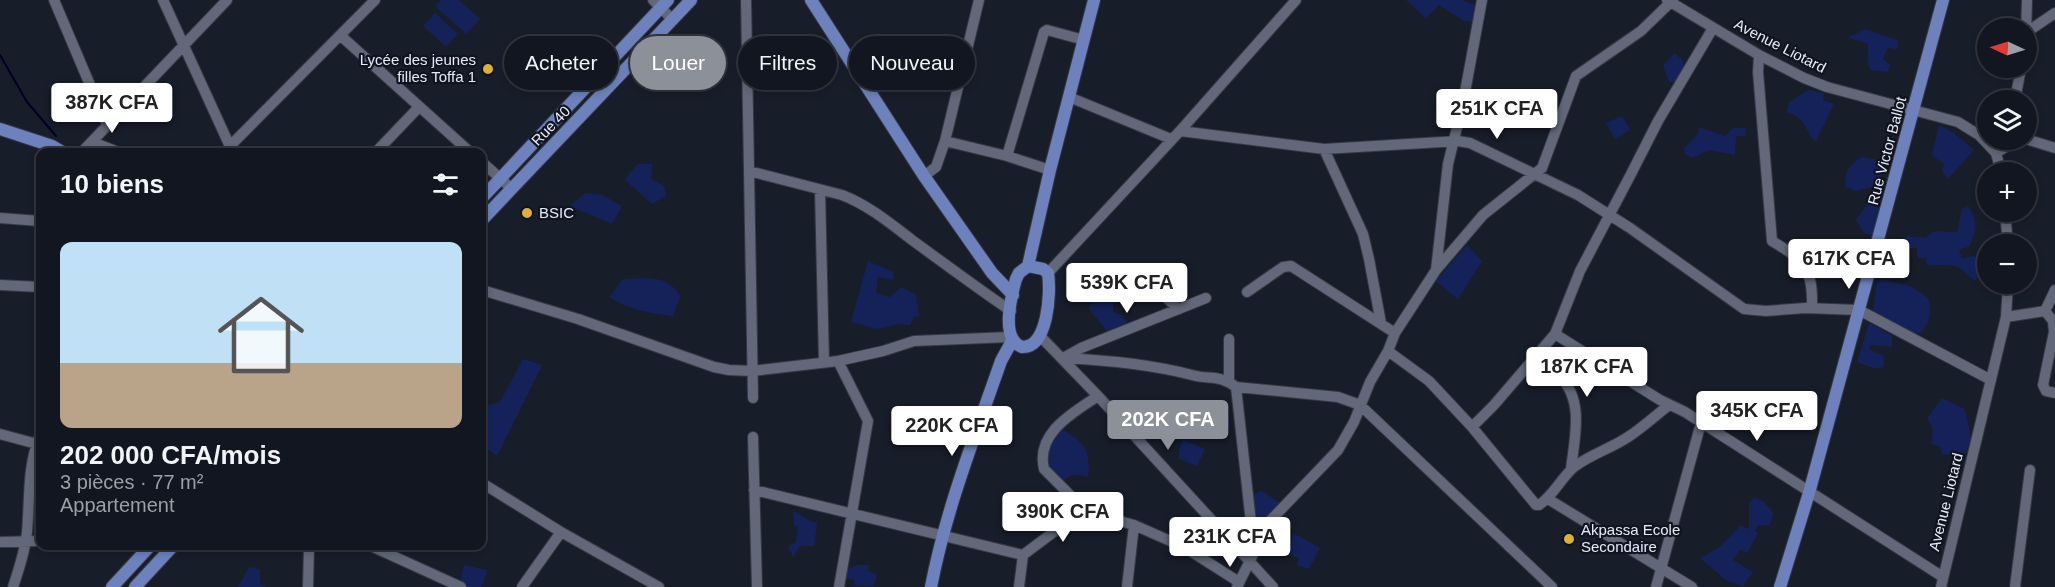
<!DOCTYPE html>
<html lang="fr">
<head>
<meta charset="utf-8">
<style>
  :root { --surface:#121620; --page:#1f232d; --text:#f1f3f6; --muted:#9c9fa5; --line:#31353e; --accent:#8c9099 }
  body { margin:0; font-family:Arial,sans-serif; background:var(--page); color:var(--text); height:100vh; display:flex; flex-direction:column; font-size:22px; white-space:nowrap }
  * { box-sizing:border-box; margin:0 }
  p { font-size:20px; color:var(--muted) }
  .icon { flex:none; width:33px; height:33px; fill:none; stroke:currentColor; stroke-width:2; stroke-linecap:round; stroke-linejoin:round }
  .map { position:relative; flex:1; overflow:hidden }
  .side { position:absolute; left:36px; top:148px; width:450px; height:402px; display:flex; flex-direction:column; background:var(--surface); border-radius:12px; box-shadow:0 3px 9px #0003,0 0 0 2px var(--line) }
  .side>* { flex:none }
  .banner { position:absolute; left:504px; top:36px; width:570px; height:54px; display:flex; gap:12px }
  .needle { width:39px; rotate:274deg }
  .controls { position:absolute; left:1977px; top:18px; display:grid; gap:12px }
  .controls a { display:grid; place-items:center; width:60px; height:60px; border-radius:50%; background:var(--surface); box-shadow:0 3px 9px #0003,0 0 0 2px var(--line); font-size:30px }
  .price { position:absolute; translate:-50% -51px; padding:0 14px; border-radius:6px; background:#fff; color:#222; font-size:20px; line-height:39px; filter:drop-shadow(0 2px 3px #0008) }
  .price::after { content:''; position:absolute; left:50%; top:36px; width:18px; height:14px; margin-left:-9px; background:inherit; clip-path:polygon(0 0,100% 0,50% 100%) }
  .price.selected { background:var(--accent); color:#fff }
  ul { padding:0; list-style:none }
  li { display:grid; align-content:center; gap:12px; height:318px; padding:0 24px }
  li span { display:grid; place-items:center; height:186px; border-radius:12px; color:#555 }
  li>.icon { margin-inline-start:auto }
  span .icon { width:108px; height:108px; fill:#fffc; stroke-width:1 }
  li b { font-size:26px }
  h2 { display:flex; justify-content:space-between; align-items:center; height:72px; padding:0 24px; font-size:26px }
  .pill { padding:0 21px; border-radius:27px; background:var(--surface); box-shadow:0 3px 9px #0003,0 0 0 2px var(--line); font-size:21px; line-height:54px }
  .pill.selected { background:var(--accent); color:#fff }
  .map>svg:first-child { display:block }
  .green { fill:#15225a }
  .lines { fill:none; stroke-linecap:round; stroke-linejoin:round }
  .stream { stroke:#010024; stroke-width:2 }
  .minor-casing { stroke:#363944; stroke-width:12 }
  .major-casing { stroke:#363944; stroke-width:14 }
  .minor { stroke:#626879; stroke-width:10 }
  .major { stroke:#6d82bd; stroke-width:12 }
  .poi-dot { fill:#ddb133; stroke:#0f1420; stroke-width:2 }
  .labels { text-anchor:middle; stroke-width:4.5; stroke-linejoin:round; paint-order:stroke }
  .street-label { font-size:15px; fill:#e7ebf4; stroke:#0f1420 }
  .poi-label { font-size:15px; fill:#e7ebf4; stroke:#0f1420; text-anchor:start }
</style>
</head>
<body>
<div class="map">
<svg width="2055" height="587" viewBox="0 0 2055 587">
  <rect width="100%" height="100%" fill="#181d2a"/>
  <path class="green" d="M441,0H459L480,19L466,34L435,6Z
    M1406,0H1462L1480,7L1478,23L1464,21L1439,5L1426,18Z
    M435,13L458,34L446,47L423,26Z
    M1866,29L1899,41L1897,49L1888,48L1883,59L1890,65L1888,72L1870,70L1868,62V44L1848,37Z
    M1675,53L1683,61L1684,70L1674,82H1669L1663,65Z
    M1808,90L1824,93L1823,100L1834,104L1816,141L1812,139C1805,125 1802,117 1786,112L1789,102Z
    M1622,116L1630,130L1615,139L1606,123Z
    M1939,125L1954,133L1974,150L1948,179L1942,171L1944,164L1932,155Z
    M1699,127L1725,136L1733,128H1745L1746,136H1736L1735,155L1709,150L1692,158L1685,154L1684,148L1698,134Z
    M1862,157C1871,160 1877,158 1886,161L1879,180L1875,186L1856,191L1846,187C1843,173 1850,163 1862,157Z
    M637,164H652L651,179L664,186L666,196L652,204L625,180Z
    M585,193L602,195L622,206L612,224L570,206Z
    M1868,203L1884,208L1876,237L1863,232L1856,220Z
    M1968,206C1978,220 1976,230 1970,246L1959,250L1962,259L1971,256L1987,258V267L1982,268L1979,276L1975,281C1968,276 1962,267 1953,266C1945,264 1936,266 1927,265L1925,258H1918L1917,248H1903L1907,236L1926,238C1934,227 1945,233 1957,232L1962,209Z
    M1467,245L1482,261L1458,299L1436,281Z
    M868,261L893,272L894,280L878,277L876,293L890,297L901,287L916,295L919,316L914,317L910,325L899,324L877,329L851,322Z
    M646,278C661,279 671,281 680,296L673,316C652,314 627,309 609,297L623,279Z
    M1881,279L1910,286L1928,298C1932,312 1930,321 1921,333L1911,332L1873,312L1876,285Z
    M1108,285L1117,287L1123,292L1113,302V312L1121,315L1132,328L1112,337L1089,309L1092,298Z
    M1869,323L1892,336V347L1870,345L1869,349L1883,356L1884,365L1881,368H1873L1857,362Z
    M523,359L542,365L497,456L482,446V407L500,402Z
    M1942,398L1965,409L1971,439L1964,457L1942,454L1941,447L1931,444L1933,430L1927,418Z
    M1185,407L1195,412L1229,417L1230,427L1211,430L1207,438L1182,423L1174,422L1168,418V412Z
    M1061,429C1084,442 1091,450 1088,477C1075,473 1070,474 1060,484L1044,469L1051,444Z
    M1183,440L1205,449L1197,466L1179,459V450Z
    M1261,491L1284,505L1252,531L1247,498Z
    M1754,497L1764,502L1774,514L1769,526L1758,525L1755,531L1758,533L1747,553L1740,550L1733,560L1753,572L1743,586L1727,581L1700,558L1719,548L1740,526L1749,529V504Z
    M793,511C803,514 806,521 817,523L814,546H800L793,557L788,546L796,542L798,528L794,525Z
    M1293,533L1320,548L1309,569L1297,565L1299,558L1286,554Z
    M464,565L487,570L486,576L481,587H462L460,583Z
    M856,565H869L868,571L877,575L873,587L854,585V580L844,578L846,571Z
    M249,567L260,569V584L266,587H238Z"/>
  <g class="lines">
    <path class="stream" d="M0,55L27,102L56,136"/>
    <g class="minor-casing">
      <path id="minor" d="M54,0L107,125
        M163,0L233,153
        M653,0L673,20
        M746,0L753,398
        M1667,0L1759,55L1804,78L1827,87L1958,122L1979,135L1996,153L2001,172
        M2027,32L2055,13
        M2026,33L2027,0
        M341,36L471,153
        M1759,55L1758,72L1772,241C1805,261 1813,268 1812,308
        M1069,97L1171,139
        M2015,100L2021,68
        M1180,131L1324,149L1458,141L1470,143L1578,195L1630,228L1744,309L1766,311L1805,308L1859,310L1991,380
        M2026,139L2055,148
        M945,141L1007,156L1050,170
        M92,142L121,153
        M230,146L375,0
        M1324,149L1363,234L1369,259L1381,323
        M81,153L227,0
        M375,153L419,107
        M1996,153L2017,140
        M1007,156L1044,32L1047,30L1084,40
        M482,162L512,189
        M749,171L842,195C868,205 890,223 912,240C945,264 977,288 1011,311
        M924,176L936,167L945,141L979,0
        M820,190L824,362
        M2005,212L2008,244
        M0,218L40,221
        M1436,270L1448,164L1463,103L1482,0
        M1048,273L1180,131L1296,0
        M0,285L40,287
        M1152,286L1179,309
        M482,290L578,319L714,367L729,370L752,371L838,361L883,351L914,341L1010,337
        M2055,290L2045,311L2053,321L2054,332L2043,385L2046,391L2055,393
        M1247,292L1283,267L1291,266L1395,333
        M2006,317L2045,311
        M1555,334L1660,400L1685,412L1943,577
        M1041,337L1098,396L1273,587
        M1229,339V382
        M1388,351L1429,381L1472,427L1536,505H1539C1554,495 1561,478 1574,467C1591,454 1610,449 1628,437C1642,428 1655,416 1669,405
        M1062,358C1106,360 1150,364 1192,375C1210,380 1219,374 1236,387L1338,397L1360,405L1552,587
        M1063,358L1081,348L1206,298
        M1532,358C1542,364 1552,369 1560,377C1585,400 1574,441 1571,469
        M838,361L868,421L839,587
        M1236,387L1254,550
        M1098,396C1074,412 1035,433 1044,469L1082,507L1109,518L1134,525L1184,547L1239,582
        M1472,427L1494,405L1555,334L1580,271L1631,174L1658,121L1713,28
        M0,434L37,444
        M753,437L757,587
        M482,483L561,532L659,587
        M754,490L1023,555
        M1548,499L1692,587
        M0,542L40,541
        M371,546L461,587
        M13,587C19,569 25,551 27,532C30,498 27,467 40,435
        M308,587L309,546
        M522,587L561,532
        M1019,587L1023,555L1055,531L1082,507
        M1127,587L1134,525
        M1237,587L1269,522L1338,450L1354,422L1370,382L1388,351L1395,333L1436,270L1483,215L1542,168L1576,76L1641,31L1673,0
        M1656,587L1701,423
        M1941,587L2006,317L2008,284
        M2015,587L2030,470"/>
    </g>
    <g class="major-casing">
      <path id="major" d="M811,0L924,176L992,273L1013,295
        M0,129L52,146L64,153
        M482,198L668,0
        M482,220L691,0
        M1028,266L1050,170L1094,0
        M1028,266L1043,269L1048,273C1051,293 1048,348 1022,347C1000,339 1011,297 1016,279L1019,273Z
        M112,587L150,546
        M135,587L173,546
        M931,587C946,509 975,436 1001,361L1012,341
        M1780,587L1809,493L1943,0"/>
    </g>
    <use href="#minor" class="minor"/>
    <use href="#major" class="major"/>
  </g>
  <g class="poi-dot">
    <circle cx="488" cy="69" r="6"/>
    <circle cx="527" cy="213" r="6"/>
    <circle cx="1569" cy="539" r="6"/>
  </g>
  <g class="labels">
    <g class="street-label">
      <text transform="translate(1780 46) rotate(27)" y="5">Avenue Liotard</text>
      <text transform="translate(551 126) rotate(-46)" y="5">Rue 40</text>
      <text transform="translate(1887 151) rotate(-75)" y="5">Rue Victor Ballot</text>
      <text transform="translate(1946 502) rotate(-76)" y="5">Avenue Liotard</text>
    </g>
    <g class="poi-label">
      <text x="476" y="65" text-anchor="end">Lycée des jeunes<tspan x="476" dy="17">filles Toffa 1</tspan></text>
      <text x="539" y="218">BSIC</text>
      <text x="1581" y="535">Akpassa Ecole<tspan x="1581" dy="17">Secondaire</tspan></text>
    </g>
  </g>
</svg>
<div class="controls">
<a><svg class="needle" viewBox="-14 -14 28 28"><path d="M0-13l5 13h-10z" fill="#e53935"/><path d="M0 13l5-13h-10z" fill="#9c9fa5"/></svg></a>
<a><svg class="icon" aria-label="layers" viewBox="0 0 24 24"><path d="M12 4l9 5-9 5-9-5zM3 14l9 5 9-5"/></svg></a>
<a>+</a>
<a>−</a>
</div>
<b class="price" style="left:112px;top:134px">387K CFA</b>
<b class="price" style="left:1497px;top:140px">251K CFA</b>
<b class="price" style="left:1849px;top:290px">617K CFA</b>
<b class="price" style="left:1127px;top:314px">539K CFA</b>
<b class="price" style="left:1587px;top:398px">187K CFA</b>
<b class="price" style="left:1757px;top:442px">345K CFA</b>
<b class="price selected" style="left:1168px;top:451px">202K CFA</b>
<b class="price" style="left:952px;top:457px">220K CFA</b>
<b class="price" style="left:1063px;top:543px">390K CFA</b>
<b class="price" style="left:1230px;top:568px">231K CFA</b>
<div class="banner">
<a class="pill">Acheter</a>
<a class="pill selected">Louer</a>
<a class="pill">Filtres</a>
<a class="pill">Nouveau</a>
</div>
<section class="side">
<h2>10 biens<svg class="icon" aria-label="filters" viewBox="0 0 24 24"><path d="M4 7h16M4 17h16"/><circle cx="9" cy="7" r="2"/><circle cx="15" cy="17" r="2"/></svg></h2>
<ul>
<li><span style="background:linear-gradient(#bfe0f5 65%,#b9a48a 0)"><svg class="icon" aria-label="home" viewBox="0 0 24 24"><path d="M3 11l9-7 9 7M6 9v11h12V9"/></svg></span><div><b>202 000 CFA/mois</b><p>3 pièces · 77 m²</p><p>Appartement</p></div></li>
</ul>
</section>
</div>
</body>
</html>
